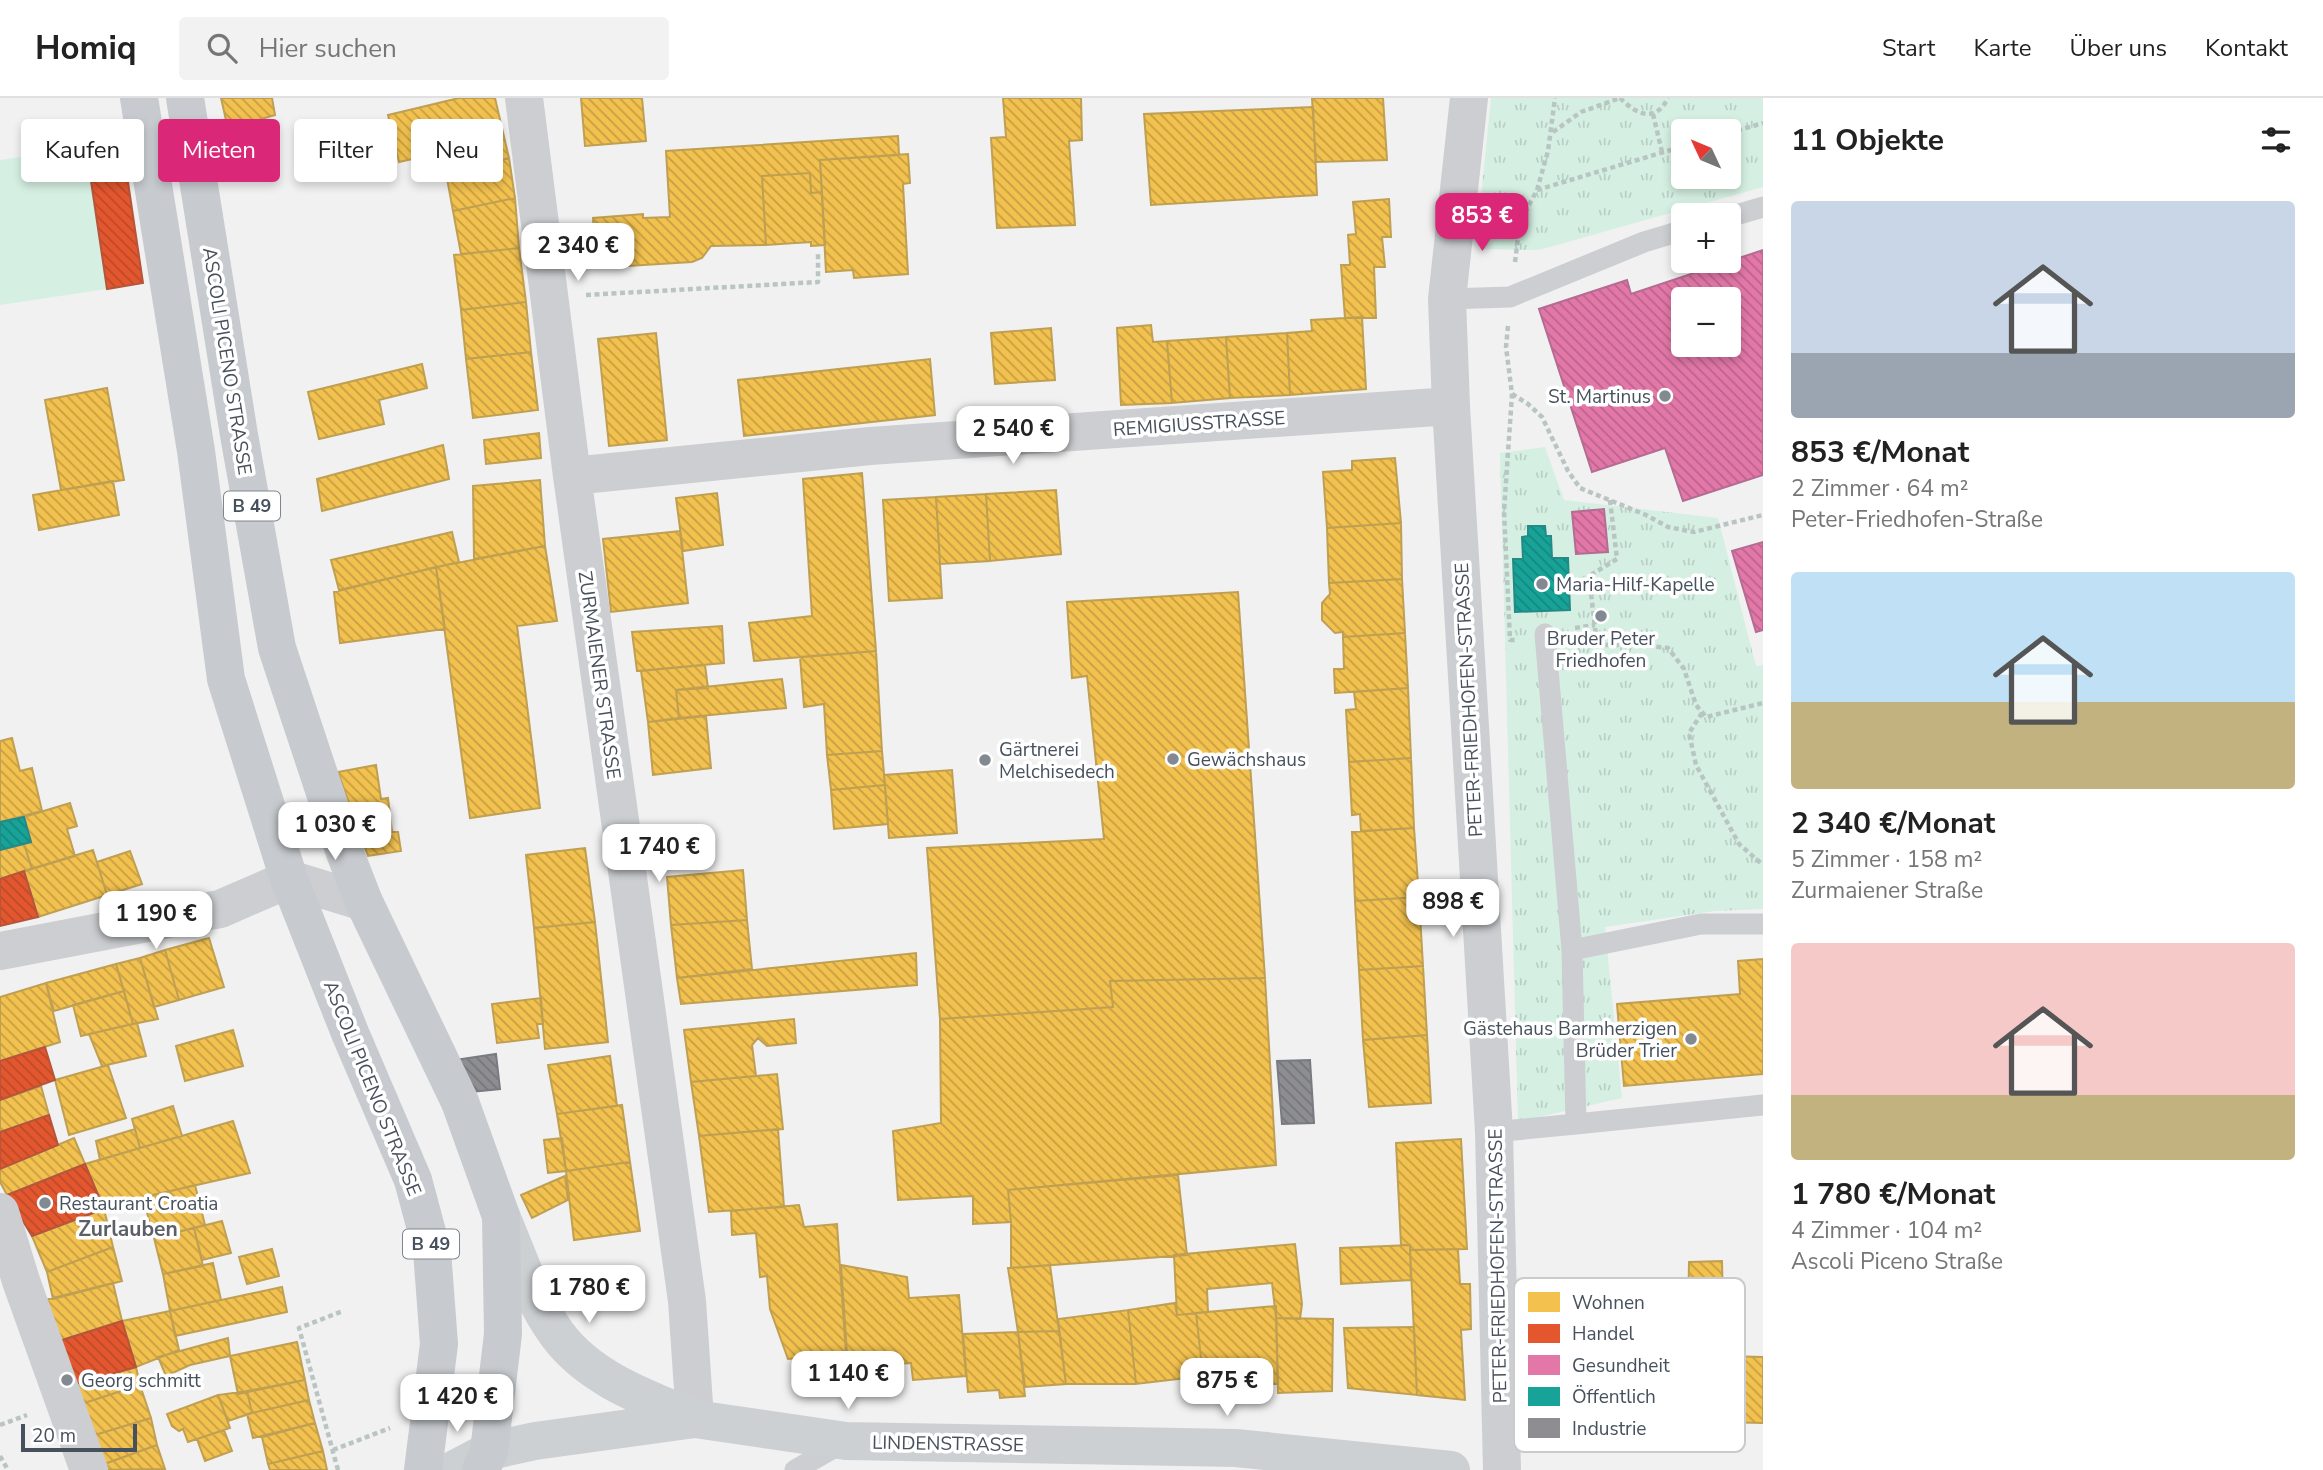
<!DOCTYPE html>
<html lang="de">
<head>
<meta charset="utf-8">
<style>
  :root { --surface:#fff; --page:#f2f2f2; --text:#222; --muted:#767676; --line:#e0e0e0; --accent:#db2777 }
  body { margin:0; font-family:"Nunito Sans",sans-serif; background:var(--page); color:var(--text); height:100vh; display:flex; flex-direction:column; font-size:26px; white-space:nowrap }
  * { box-sizing:border-box; margin:0 }
  p { font-size:23px; color:var(--muted) }
  .icon { flex:none; width:38px; height:38px; fill:none; stroke:currentColor; stroke-width:2; stroke-linecap:round; stroke-linejoin:round }
  .map { position:relative; flex:1; overflow:hidden }
  .details { display:flex; flex-direction:column; background:var(--surface); width:560px }
  .details>* { flex:none }
  .top-card { position:absolute; left:21px; top:21px; width:665px; height:63px; display:flex; gap:14px }
  .needle { width:46px; rotate:314deg }
  .controls { position:absolute; left:1671px; top:21px; display:grid; gap:14px }
  .controls a { display:grid; place-items:center; width:70px; height:70px; border-radius:7px; background:var(--surface); box-shadow:0 4px 10px #0003; font-size:35px }
  .scale { position:absolute; left:21px; bottom:18px; width:116px; box-sizing:border-box; padding-left:7px; border:4px solid #47515d; border-top:0; font-size:19px; line-height:24px; white-space:nowrap; color:#47515d; -webkit-text-stroke:5px #fff; paint-order:stroke }
  .price { position:absolute; translate:-50% -60px; padding:0 16px; border-radius:14px; background:#fff; color:#222; font-size:23px; line-height:46px; filter:drop-shadow(0 2px 4px #0008) }
  .price::after { content:''; position:absolute; left:50%; top:42px; width:21px; height:16px; margin-left:-10px; background:inherit; clip-path:polygon(0 0,100% 0,50% 100%) }
  .price.selected { background:var(--accent); color:#fff }
  ul { padding:0; list-style:none }
  li { display:grid; align-content:center; gap:14px; height:371px; padding:0 28px }
  li span { display:grid; place-items:center; height:217px; border-radius:7px; color:#555 }
  li>.icon { margin-inline-start:auto }
  span .icon { width:126px; height:126px; fill:#fffc; stroke-width:1 }
  li b { font-size:30px }
  h2 { display:flex; justify-content:space-between; align-items:center; height:84px; padding:0 28px; font-size:30px }
  .tag { padding:0 24px; border-radius:7px; background:var(--surface); box-shadow:0 4px 10px #0003; font-size:24px; line-height:63px }
  .tag.selected { background:var(--accent); color:#fff }
  header { display:flex; align-items:center; gap:42px; box-sizing:border-box; height:98px; padding:0 35px; background:var(--surface); border-bottom:2px solid var(--line) }
  header strong { font-size:33px }
  nav { display:flex; gap:38px; margin-inline-start:auto; font-size:24px }
  .search { width:490px; height:63px; background:var(--page); display:flex; align-items:center; gap:18px; box-sizing:border-box; padding:0 24px; border-radius:7px; color:var(--muted); font-size:26px }
  main { display:flex; flex:1; min-height:0 }
  .map>svg:first-child { display:block }
  .grass { fill:#d5f0e2 }
  .park { fill:url(#park-tufts); fill-rule:evenodd }
  .homes { fill:url(#homes-back-hatch); stroke:#bf9f52; stroke-width:2 }
  .shops { fill:url(#shops-back-hatch); stroke:#b5553c; stroke-width:2 }
  .health { fill:url(#health-back-hatch); stroke:#b46c92; stroke-width:2; fill-rule:evenodd }
  .public { fill:url(#public-back-hatch); stroke:#258a86; stroke-width:2 }
  .industry { fill:url(#industry-back-hatch); stroke:#787b82; stroke-width:2 }
  .lines { fill:none; stroke-linecap:round; stroke-linejoin:round }
  .path { stroke:#b9c5c2; stroke-width:4.5; stroke-dasharray:5 3.5; stroke-linecap:butt }
  .service { stroke:#ccced1; stroke-width:21 }
  .minor { stroke:#ccced1; stroke-width:38 }
  .secondary { stroke:#cdd0d3; stroke-width:38 }
  .primary { stroke:#c7cbcf; stroke-width:38 }
  .poi-dot { fill:#828991; stroke:#fff; stroke-width:2.5 }
  .labels { text-anchor:middle; stroke-width:7; stroke-linejoin:round; paint-order:stroke }
  .shield { fill:#fff; stroke:#7e858e; stroke-width:2 }
  .shield-label { font-size:18px; font-weight:bold; fill:#47515d }
  .street-label { font-size:19px; fill:#47515d; stroke:#fff }
  .poi-label { font-size:19px; fill:#47515d; stroke:#fff; text-anchor:start }
  .neighbourhood-label { font-size:21px; font-weight:bold; fill:#5c5f65; stroke:#fff }
  .key { fill:#fff; stroke:#c8cbce; stroke-width:2 }
  .key-label { font-size:19px; fill:#47515d }
</style>
</head>
<body>
<header>
<strong>Homiq</strong>
<div class="search"><svg class="icon" aria-label="search" viewBox="0 0 24 24"><circle cx="10" cy="10" r="6"/><path d="M15 15l6 6"/></svg>Hier suchen</div>
<nav><a>Start</a><a>Karte</a><a>Über uns</a><a>Kontakt</a></nav>
</header>
<main>
<div class="map">
<svg width="1763" height="1372" viewBox="0 0 1763 1372">
  <defs>
    <pattern id="park-tufts" width="24" height="20" patternUnits="userSpaceOnUse" patternTransform="scale(1.75)"><rect width="24" height="20" fill="#d5f0e2"/><path d="M3 7l-1-3M5 7V3M7 7l1-3M15 17l-1-3M17 17v-4M19 17l1-3" fill="none" stroke="#b8d0c4"/></pattern>
    <pattern id="homes-back-hatch" width="6" height="6" patternUnits="userSpaceOnUse" patternTransform="scale(1.75)"><rect width="6" height="6" fill="#f2c14e"/><path d="M-1 5l2 2M0 0l6 6M5-1l2 2" fill="none" stroke="#c69f44"/></pattern>
    <pattern id="shops-back-hatch" width="6" height="6" patternUnits="userSpaceOnUse" patternTransform="scale(1.75)"><rect width="6" height="6" fill="#e4572e"/><path d="M-1 5l2 2M0 0l6 6M5-1l2 2" fill="none" stroke="#bb4a2a"/></pattern>
    <pattern id="health-back-hatch" width="6" height="6" patternUnits="userSpaceOnUse" patternTransform="scale(1.75)"><rect width="6" height="6" fill="#e377a8"/><path d="M-1 5l2 2M0 0l6 6M5-1l2 2" fill="none" stroke="#ba648c"/></pattern>
    <pattern id="public-back-hatch" width="6" height="6" patternUnits="userSpaceOnUse" patternTransform="scale(1.75)"><rect width="6" height="6" fill="#17a398"/><path d="M-1 5l2 2M0 0l6 6M5-1l2 2" fill="none" stroke="#17877f"/></pattern>
    <pattern id="industry-back-hatch" width="6" height="6" patternUnits="userSpaceOnUse" patternTransform="scale(1.75)"><rect width="6" height="6" fill="#8d8d92"/><path d="M-1 5l2 2M0 0l6 6M5-1l2 2" fill="none" stroke="#75767a"/></pattern>
  </defs>
  <rect width="100%" height="100%" fill="#f1f1f1"/>
  <path class="grass" d="M86,49L107,191L0,207V62Z"/>
  <path class="park" d="M1491,0H1763V89L1539,152L1480,151V109ZM1684,33H1729V79H1684Z
    M1545,349L1564,402L1718,420L1756,568L1763,567V811L1715,813L1605,829L1622,1000L1518,1024L1500,355Z"/>
  <path class="homes" d="M221,0H272L275,17L228,31Z
    M459,0H495L509,60L426,80L421,59L399,64L388,17Z
    M581,0H642L646,43L585,48Z
    M1003,0H1081L1082,42L1069,43L1075,127L997,130L991,40L1006,39Z
    M1312,0H1383L1387,62L1316,64Z
    M1313,9L1317,97L1151,107L1144,16Z
    M898,38L899,57L820,62L822,94L811,95L810,75L762,78L766,147L711,148L702,160L692,164L596,170L593,120L643,116V120L670,119L666,53Z
    M908,56L910,85L903,86L908,176L854,180L853,172L826,174L820,62Z
    M509,60L515,100L453,113L446,75Z
    M810,75L811,95L822,94L825,147L811,148V144L766,147L762,78Z
    M515,100L519,150L461,156L453,113Z
    M1389,101L1391,139H1382L1385,169H1374L1376,220H1345L1341,167H1350L1348,137L1356,136L1353,104Z
    M519,150L526,204L461,212L454,157Z
    M526,204L531,254L466,261L461,212Z
    M1362,219L1366,291L1290,297L1287,235L1312,233L1311,222Z
    M1151,227L1153,244L1167,243L1172,305L1121,307L1117,230Z
    M1051,230L1055,282L995,286L991,235Z
    M656,235L667,342L609,348L598,241Z
    M1287,235L1290,297L1230,300L1226,239Z
    M1226,239L1230,300L1172,305L1167,243Z
    M531,254L538,312L473,320L466,261Z
    M930,261L935,317L744,338L738,282Z
    M422,266L427,290L379,302L384,326L319,341L308,294Z
    M107,290L124,382L61,392L45,302Z
    M539,335L541,360L486,366L484,342Z
    M443,347L449,381L322,413L317,381Z
    M1395,360L1401,425L1327,430L1323,374L1352,372V363Z
    M862,375L876,553L754,563L749,525L812,518L803,381Z
    M540,382L545,448L474,461L473,388Z
    M113,383L119,417L39,432L33,397Z
    M1056,392L1061,456L990,463L986,396Z
    M717,395L723,447L683,453L676,400Z
    M986,396L990,463L940,466L936,399Z
    M936,399L942,500L889,503L883,402Z
    M1401,425L1402,481L1329,485L1327,430Z
    M680,433L688,505L611,514L603,441Z
    M452,434L459,464L339,492L331,462Z
    M545,448L557,523L517,528L540,710L470,720L436,469Z
    M436,469L445,531L340,545L334,494Z
    M1402,481L1405,535L1343,539V534L1335,535L1322,522V505L1330,496L1329,485Z
    M1238,494L1265,880L1110,883L1113,909L940,921L927,750L1104,741L1087,578L1072,580L1067,504Z
    M722,528L724,565L637,573L632,534Z
    M1405,535L1408,590L1335,595L1334,571H1344L1343,539Z
    M876,553L882,653L827,657L824,606L804,609L800,559Z
    M705,567L708,590L676,592L679,620L648,624L641,573Z
    M782,581L786,610L679,620L676,592Z
    M1408,590L1411,660L1349,664L1346,612L1356,611L1354,594Z
    M706,618L711,670L653,677L648,624Z
    M12,640L20,673L32,670L42,713L0,724V643Z
    M882,653L885,687L831,692L827,657Z
    M1411,660L1414,730L1361,733L1360,716L1352,717L1349,664Z
    M376,667L381,701L388,700L392,734H398L401,753L368,758L338,674Z
    M952,672L957,735L889,740L884,677Z
    M885,687L888,726L834,731L831,692Z
    M70,705L77,728L67,731L75,758L32,771L24,746L31,744L24,719Z
    M1414,730L1419,799L1355,803L1352,734Z
    M24,746L32,771L0,781V752Z
    M585,750L595,824L534,830L526,757Z
    M93,752L107,797L38,819L24,773Z
    M130,753L142,786L107,797L97,764Z
    M743,772L747,822L671,827L667,779Z
    M1419,799L1423,868L1359,872L1355,803Z
    M747,822L752,871L677,880L671,827Z
    M595,824L608,944L545,951L534,830Z
    M209,840L224,889L179,902L165,852Z
    M165,852L179,902L154,909L140,860Z
    M916,855L917,887L681,906L677,880Z
    M140,860L158,921L133,926L116,866Z
    M1763,861V976L1624,988L1617,906L1740,896L1738,863Z
    M116,866L124,893L54,913L46,885Z
    M1423,868L1427,937L1363,942L1359,872Z
    M1265,880L1276,1067L1008,1092L1011,1124L973,1126V1098L898,1102L893,1033L941,1025L940,921L1113,909L1110,883Z
    M46,885L60,944L0,963V899Z
    M124,893L133,926L81,938L73,907Z
    M541,900L543,926H537L539,940L497,945L492,906Z
    M794,921L796,945L767,948L758,940L752,947L756,978L691,984L684,932Z
    M137,925L146,958L102,968L89,936Z
    M233,932L243,968L185,983L176,948Z
    M1427,937L1431,1005L1369,1009L1363,942Z
    M610,958L617,1008L557,1016L548,967Z
    M108,967L126,1020L69,1037L55,982Z
    M777,976L783,1031L699,1038L691,984Z
    M41,988L49,1017L0,1034V1002Z
    M622,1007L630,1064L566,1073L557,1016Z
    M173,1008L182,1038L140,1050L132,1021Z
    M233,1023L250,1075L139,1100L104,1111L85,1066Z
    M135,1031L140,1050L100,1062L96,1043Z
    M778,1031L784,1109L709,1114L699,1038Z
    M74,1040L85,1066L7,1097L0,1084V1071Z
    M562,1040L566,1073L548,1075L544,1042Z
    M1461,1041L1467,1151L1410,1152V1147H1401L1396,1045Z
    M630,1064L640,1133L574,1142L566,1073Z
    M1178,1077L1187,1157L1011,1170V1124L1008,1092Z
    M565,1078L568,1102L532,1120L521,1097Z
    M195,1087L205,1127L154,1140L143,1100Z
    M799,1107L804,1129L837,1126L846,1256L788,1261L770,1211L767,1178L760,1179L756,1135L732,1137L731,1113Z
    M104,1111L113,1149L47,1174L32,1138Z
    M222,1123L231,1155L202,1162L194,1130Z
    M194,1130L203,1168L163,1176L154,1140Z
    M1295,1146L1302,1206L1300,1221L1276,1220L1272,1185L1207,1191L1208,1214L1177,1217L1174,1157Z
    M1410,1147L1411,1182L1341,1186L1340,1150Z
    M113,1149L122,1183L53,1201L47,1174Z
    M272,1151L279,1178L247,1186L239,1159Z
    M1458,1151L1460,1186H1470L1471,1231L1461,1232L1465,1302L1417,1297L1410,1152Z
    M1722,1163L1724,1258L1723,1265L1696,1250V1228L1688,1220L1689,1164Z
    M213,1165L221,1202L170,1213L163,1176Z
    M841,1167L907,1179L909,1200L959,1197L966,1278L913,1282L911,1265L848,1270Z
    M1050,1167L1059,1233L1018,1234L1008,1170Z
    M113,1185L122,1223L56,1244L45,1202Z
    M282,1189L287,1214L175,1238L170,1213Z
    M605,1192L612,1205L598,1212L592,1199Z
    M1175,1205L1177,1217L1196,1215L1203,1278L1136,1286L1128,1212Z
    M1276,1208L1278,1286L1202,1287L1203,1278L1196,1215Z
    M1128,1212L1136,1286H1066L1058,1221Z
    M170,1213L179,1252L136,1269L122,1223Z
    M1276,1220L1333,1221L1332,1293L1278,1295Z
    M1414,1229L1417,1297L1348,1290L1344,1230Z
    M1059,1233L1066,1286L1025,1289L1018,1234Z
    M1018,1234L1025,1298L1000,1300L999,1292L968,1294L963,1236Z
    M228,1240L230,1258L190,1267L166,1278L158,1259Z
    M297,1244L305,1282L238,1296L230,1258Z
    M1724,1258L1763,1259V1325L1721,1324Z
    M136,1269L140,1287L75,1308L69,1288Z
    M305,1282L309,1302L252,1315L247,1293Z
    M140,1287L151,1320L85,1340L75,1308Z
    M247,1293L252,1315L228,1323L218,1297Z
    M218,1297L230,1330L188,1344L183,1331L179,1333L172,1328L167,1316Z
    M309,1302L315,1325L253,1340L247,1316Z
    M151,1320L157,1347L96,1369L85,1340Z
    M315,1325L323,1353L268,1366L262,1339Z
    M224,1332L232,1353L205,1363L197,1341Z
    M157,1347L165,1371L97,1372L96,1369Z
    M323,1353L327,1372H270L268,1366Z"/>
  <path class="shops" d="M122,44L143,185L107,191L86,49Z
    M24,773L38,819L0,828V781Z
    M45,949L55,982L0,1002V963Z
    M49,1017L58,1047L0,1071V1034Z
    M85,1066L104,1111L32,1138L7,1097Z
    M122,1223L136,1269L69,1288L56,1244Z"/>
  <path class="health" d="M1763,152V377L1683,403L1665,350L1592,374L1539,211L1627,182L1631,196ZM1684,201H1729V247H1684Z
    M1604,411L1608,454L1576,456L1572,414Z
    M1763,444V532L1756,534L1732,453Z"/>
  <path class="public" d="M1528,428H1545L1546,438H1551L1552,460H1568L1570,512L1515,514L1513,461H1523L1522,439L1528,438Z
    M24,719L31,744L0,752V724Z"/>
  <path class="industry" d="M496,956L500,991L471,994L455,962Z
    M1310,962L1314,1025L1282,1026L1277,963Z"/>
  <g class="lines">
    <path class="path" d="M1620,0C1636,16 1655,26 1668,0
      M1653,16L1662,54
      M1553,34L1581,14L1620,0
      M1729,35L1763,25
      M1537,92L1684,48
      M1515,164L1520,124L1537,92L1548,53L1555,0
      M586,197L818,184V154
      M1508,228L1506,249L1512,296L1504,413L1510,542H1515
      M1512,296L1528,306L1542,319L1568,373L1580,390L1646,417L1668,429L1694,434L1763,417
      M1610,402L1617,461L1589,478L1597,547H1638L1668,550L1684,571L1696,607L1706,619L1763,605
      M1575,530L1595,527
      M1702,615L1689,635L1696,667L1739,746L1763,767
      M0,1327L27,1317
      M333,1352L390,1330
      M0,1358L8,1372
      M338,1372L299,1230L343,1213"/>
    <path class="service" d="M1729,119L1763,109
      M1447,201L1510,199L1644,144L1684,132
      M1545,536L1572,852
      M1763,826H1701L1572,852L1576,1026L1763,1007
      M1494,1034L1576,1026
      M795,1372L844,1344"/>
    <path class="minor" d="M524,0L572,378L687,1203L695,1321
      M1469,0L1447,201L1451,308L1494,1034L1502,1372
      M572,378L870,348L1451,308
      M0,853L220,811L289,781L364,804
      M0,1114L21,1183L89,1372"/>
    <path class="secondary" d="M501,1118C518,1157 531,1201 557,1236C589,1280 645,1300 694,1320
      M453,1372L489,1353L535,1343L695,1321L846,1343L1236,1350L1451,1372"/>
    <path class="primary" d="M139,0L196,353L226,581L289,781L350,935L413,1082L432,1153L439,1246L423,1372
      M185,0L239,337L277,550L345,755L364,804L460,1004L501,1118L503,1236L489,1353L481,1372"/>
  </g>
  <g class="poi-dot">
    <circle cx="1665" cy="298" r="7"/>
    <circle cx="1542" cy="486" r="7"/>
    <circle cx="1601" cy="518" r="7"/>
    <circle cx="1173" cy="661" r="7"/>
    <circle cx="985" cy="662" r="7"/>
    <circle cx="1691" cy="941" r="7"/>
    <circle cx="45" cy="1105" r="7"/>
    <circle cx="67" cy="1282" r="7"/>
  </g>
  <g class="labels">
    <g class="shield">
      <rect x="224" y="393.5" width="56" height="29" rx="5"/>
      <rect x="403" y="1131.5" width="56" height="29" rx="5"/>
    </g>
    <g class="shield-label">
      <text x="252" y="414">B 49</text>
      <text x="431" y="1152">B 49</text>
    </g>
    <g class="street-label">
      <text transform="translate(228 263) rotate(81)" y="7">ASCOLI PICENO STRASSE</text>
      <text transform="translate(1199 325) rotate(-4)" y="7">REMIGIUSSTRASSE</text>
      <text transform="translate(600 577) rotate(82)" y="7">ZURMAIENER STRASSE</text>
      <text transform="translate(1468 602) rotate(-93)" y="7">PETER-FRIEDHOFEN-STRASSE</text>
      <text transform="translate(373 990) rotate(68)" y="7">ASCOLI PICENO STRASSE</text>
      <text transform="translate(1497 1168) rotate(-91)" y="7">PETER-FRIEDHOFEN-STRASSE</text>
      <text transform="translate(948 1345) rotate(1)" y="7">LINDENSTRASSE</text>
    </g>
    <g class="poi-label">
      <text x="1651" y="305" text-anchor="end">St. Martinus</text>
      <text x="1556" y="493">Maria-Hilf-Kapelle</text>
      <text x="1601" y="547" text-anchor="middle">Bruder Peter<tspan x="1601" dy="22">Friedhofen</tspan></text>
      <text x="999" y="658">Gärtnerei<tspan x="999" dy="22">Melchisedech</tspan></text>
      <text x="1187" y="668">Gewächshaus</text>
      <text x="1677" y="937" text-anchor="end">Gästehaus Barmherzigen<tspan x="1677" dy="22">Brüder Trier</tspan></text>
      <text x="59" y="1112">Restaurant Croatia</text>
      <text x="81" y="1289">Georg schmitt</text>
    </g>
    <g class="neighbourhood-label">
      <text x="128" y="1138">Zurlauben</text>
    </g>
  </g>
  <rect x="1514" y="1180" width="231" height="174" rx="10" class="key"/>
  <rect x="1528" y="1194" width="32" height="20" fill="#f2c14e"/>
  <rect x="1528" y="1226" width="32" height="19" fill="#e4572e"/>
  <rect x="1528" y="1257" width="32" height="20" fill="#e377a8"/>
  <rect x="1528" y="1289" width="32" height="19" fill="#17a398"/>
  <rect x="1528" y="1320" width="32" height="20" fill="#8d8d92"/>
  <g class="key-label">
    <text x="1572" y="1211">Wohnen</text>
    <text x="1572" y="1242">Handel</text>
    <text x="1572" y="1274">Gesundheit</text>
    <text x="1572" y="1305">Öffentlich</text>
    <text x="1572" y="1337">Industrie</text>
  </g>
</svg>
<div class="controls">
<a><svg class="needle" viewBox="-14 -14 28 28"><path d="M0-13l5 13h-10z" fill="#e53935"/><path d="M0 13l5-13h-10z" fill="#767676"/></svg></a>
<a>+</a>
<a>−</a>
</div>
<div class="scale">20 m</div>
<b class="price selected" style="left:1482px;top:155px">853 €</b>
<b class="price" style="left:578px;top:185px">2 340 €</b>
<b class="price" style="left:1013px;top:368px">2 540 €</b>
<b class="price" style="left:335px;top:764px">1 030 €</b>
<b class="price" style="left:659px;top:786px">1 740 €</b>
<b class="price" style="left:1453px;top:841px">898 €</b>
<b class="price" style="left:156px;top:853px">1 190 €</b>
<b class="price" style="left:589px;top:1227px">1 780 €</b>
<b class="price" style="left:848px;top:1313px">1 140 €</b>
<b class="price" style="left:1227px;top:1320px">875 €</b>
<b class="price" style="left:457px;top:1336px">1 420 €</b>
<div class="top-card">
<a class="tag">Kaufen</a>
<a class="tag selected">Mieten</a>
<a class="tag">Filter</a>
<a class="tag">Neu</a>
</div>
</div>
<section class="details">
<h2>11 Objekte<svg class="icon" aria-label="filters" viewBox="0 0 24 24"><path d="M4 7h16M4 17h16"/><circle cx="9" cy="7" r="2"/><circle cx="15" cy="17" r="2"/></svg></h2>
<ul>
<li><span style="background:linear-gradient(#c9d6e8 70%,#9aa5b1 0)"><svg class="icon" aria-label="home" viewBox="0 0 24 24"><path d="M3 11l9-7 9 7M6 9v11h12V9"/></svg></span><div><b>853 €/Monat</b><p>2 Zimmer · 64 m²</p><p>Peter-Friedhofen-Straße</p></div></li>
<li><span style="background:linear-gradient(#bfe0f5 60%,#c2b280 0)"><svg class="icon" aria-label="home" viewBox="0 0 24 24"><path d="M3 11l9-7 9 7M6 9v11h12V9"/></svg></span><div><b>2 340 €/Monat</b><p>5 Zimmer · 158 m²</p><p>Zurmaiener Straße</p></div></li>
<li><span style="background:linear-gradient(#f6c9c9 70%,#c2b280 0)"><svg class="icon" aria-label="home" viewBox="0 0 24 24"><path d="M3 11l9-7 9 7M6 9v11h12V9"/></svg></span><div><b>1 780 €/Monat</b><p>4 Zimmer · 104 m²</p><p>Ascoli Piceno Straße</p></div></li>
</ul>
</section>
</main>
</body>
</html>
